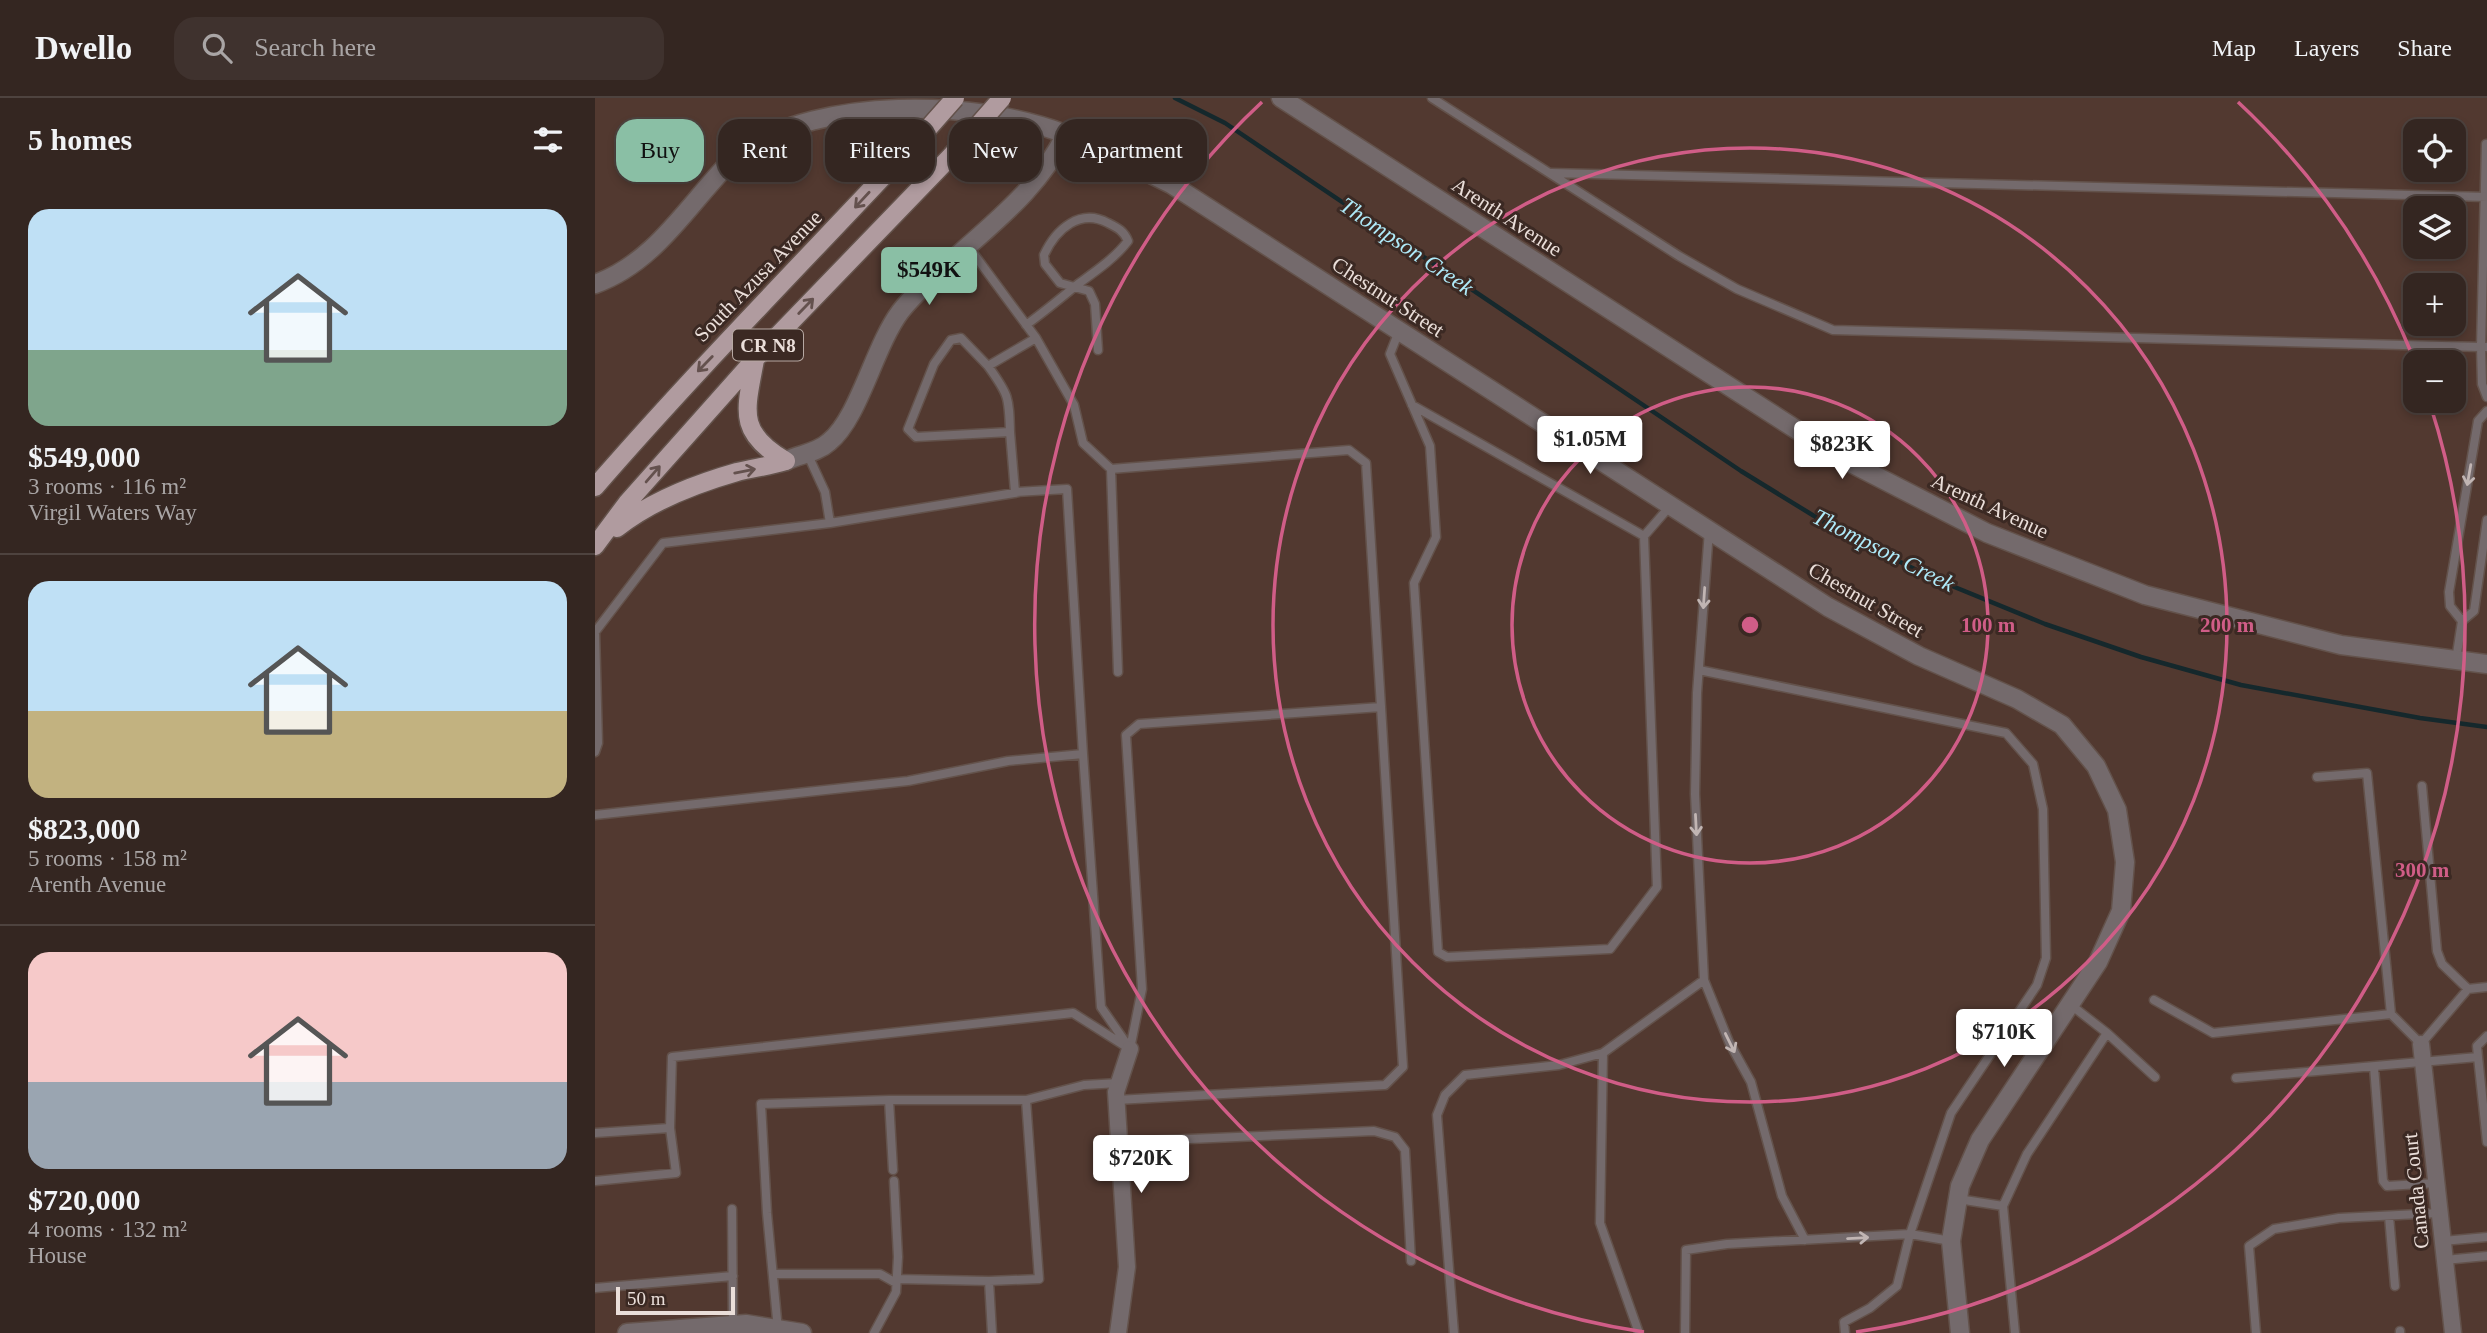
<!DOCTYPE html>
<html lang="en">
<head>
<meta charset="utf-8">
<style>
  :root { --surface:#342621; --page:#3f322e; --text:#f1f3f6; --muted:#a9a5a5; --line:#4e433f; --accent:#8abfa5 }
  body { margin:0; font-family:Georgia,serif; background:var(--page); color:var(--text); height:100vh; display:flex; flex-direction:column; font-size:26px; white-space:nowrap }
  * { box-sizing:border-box; margin:0 }
  p { font-size:23px; color:var(--muted) }
  .icon { flex:none; width:38px; height:38px; fill:none; stroke:currentColor; stroke-width:2; stroke-linecap:round; stroke-linejoin:round }
  .map { position:relative; flex:1; overflow:hidden }
  .side { display:flex; flex-direction:column; background:var(--surface); width:595px }
  .side>* { flex:none }
  .guide { position:absolute; left:21px; top:21px; width:665px; height:63px; display:flex; gap:14px }
  .buttons { position:absolute; left:1808px; top:21px; display:grid; gap:14px }
  .buttons a { display:grid; place-items:center; width:63px; height:63px; border-radius:14px; background:var(--surface); box-shadow:0 4px 10px #0003,0 0 0 2px var(--line); font-size:35px }
  .scale { position:absolute; left:21px; bottom:18px; width:119px; box-sizing:border-box; padding-left:7px; border:4px solid #eaded9; border-top:0; font-size:19px; line-height:24px; white-space:nowrap; color:#eaded9; -webkit-text-stroke:5px #3b2923; paint-order:stroke }
  .price { position:absolute; translate:-50% -60px; padding:0 16px; border-radius:7px; background:#fff; color:#222; font-size:23px; line-height:46px; filter:drop-shadow(0 2px 4px #0008) }
  .price::after { content:''; position:absolute; left:50%; top:42px; width:21px; height:16px; margin-left:-10px; background:inherit; clip-path:polygon(0 0,100% 0,50% 100%) }
  .price.current { background:var(--accent); color:#111 }
  ul { padding:0; list-style:none }
  li { display:grid; align-content:center; gap:14px; height:371px; padding:0 28px }
  li+li { border-top:2px solid var(--line) }
  li span { display:grid; place-items:center; height:217px; border-radius:21px; color:#555 }
  li>.icon { margin-inline-start:auto }
  span .icon { width:126px; height:126px; fill:#fffc; stroke-width:1 }
  li b { font-size:30px }
  h2 { display:flex; justify-content:space-between; align-items:center; height:84px; padding:0 28px; font-size:30px }
  .chip { padding:0 24px; border-radius:21px; background:var(--surface); box-shadow:0 4px 10px #0003,0 0 0 2px var(--line); font-size:24px; line-height:63px }
  .chip.current { background:var(--accent); color:#111 }
  header { display:flex; align-items:center; gap:42px; box-sizing:border-box; height:98px; padding:0 35px; background:var(--surface); border-bottom:2px solid var(--line) }
  header strong { font-size:33px }
  nav { display:flex; gap:38px; margin-inline-start:auto; font-size:24px }
  .search { width:490px; height:63px; background:var(--page); display:flex; align-items:center; gap:18px; box-sizing:border-box; padding:0 24px; border-radius:21px; color:var(--muted); font-size:26px }
  main { display:flex; flex:1; min-height:0 }
  .map>svg:first-child { display:block }
  .built { fill:#523930; fill-rule:evenodd }
  .lines { fill:none; stroke-linecap:round; stroke-linejoin:round }
  .stream { stroke:#15282c; stroke-width:4.5 }
  .service-casing { stroke:#63524b; stroke-width:11 }
  .minor-casing { stroke:#63524b; stroke-width:19 }
  .tertiary-casing { stroke:#63524b; stroke-width:21 }
  .primary-casing { stroke:#63524b; stroke-width:21 }
  .service { stroke:#746a6c; stroke-width:8 }
  .minor { stroke:#746a6c; stroke-width:16 }
  .tertiary { stroke:#746a6c; stroke-width:18 }
  .primary { stroke:#b09b9f; stroke-width:18 }
  .primary-bridge-casing { stroke:#63524b; stroke-width:21; stroke-linecap:butt }
  .primary-bridge { stroke:#b09b9f; stroke-width:18 }
  .oneway { stroke:#64514e }
  .oneway2 { stroke:#c1b5b3 }
  .ring { fill:none; stroke:#d05d87; stroke-width:3.5 }
  .labels { text-anchor:middle; stroke-width:6; stroke-linejoin:round; paint-order:stroke }
  .shield { fill:#3b2923; stroke:#b6a8a2; stroke-width:2 }
  .shield-label { font-size:19px; font-weight:bold; fill:#eaded9 }
  .street-label { font-size:21px; fill:#eaded9; stroke:#3b2923 }
  .water-label { font-size:23px; font-style:italic; fill:#afeaf9; stroke:#3b2923 }
  .centre { fill:#d05d87; stroke:#3b2923; stroke-width:3.5 }
  .ring-label { font-size:21px; text-anchor:middle; font-weight:bold; fill:#d05d87; stroke:#3b2923; stroke-width:6; stroke-linejoin:round; paint-order:stroke }
</style>
</head>
<body>
<header>
<strong>Dwello</strong>
<div class="search"><svg class="icon" aria-label="search" viewBox="0 0 24 24"><circle cx="10" cy="10" r="6"/><path d="M15 15l6 6"/></svg>Search here</div>
<nav><a>Map</a><a>Layers</a><a>Share</a></nav>
</header>
<main>
<section class="side">
<h2>5 homes<svg class="icon" aria-label="filters" viewBox="0 0 24 24"><path d="M4 7h16M4 17h16"/><circle cx="9" cy="7" r="2"/><circle cx="15" cy="17" r="2"/></svg></h2>
<ul>
<li><span style="background:linear-gradient(#bfe0f5 65%,#7fa58c 0)"><svg class="icon" aria-label="home" viewBox="0 0 24 24"><path d="M3 11l9-7 9 7M6 9v11h12V9"/></svg></span><div><b>$549,000</b><p>3 rooms · 116 m²</p><p>Virgil Waters Way</p></div></li>
<li><span style="background:linear-gradient(#bfe0f5 60%,#c2b280 0)"><svg class="icon" aria-label="home" viewBox="0 0 24 24"><path d="M3 11l9-7 9 7M6 9v11h12V9"/></svg></span><div><b>$823,000</b><p>5 rooms · 158 m²</p><p>Arenth Avenue</p></div></li>
<li><span style="background:linear-gradient(#f6c9c9 60%,#9aa5b1 0)"><svg class="icon" aria-label="home" viewBox="0 0 24 24"><path d="M3 11l9-7 9 7M6 9v11h12V9"/></svg></span><div><b>$720,000</b><p>4 rooms · 132 m²</p><p>House</p></div></li>
</ul>
</section>
<div class="map">
<svg width="1892" height="1235" viewBox="0 0 1892 1235">
  <rect width="100%" height="100%" fill="#45332c"/>
  <path class="built" d="M0,0H1892V1235H0ZM1820,33H1858V72H1820ZM1820,110H1858V149H1820ZM1820,187H1858V226H1820ZM1820,264H1858V303H1820Z"/>
  <g class="lines">
    <path class="stream" d="M580,0L630,25L1146,373L1250,437L1340,481L1450,526L1546,559L1646,587L1825,620L1892,629"/>
    <g class="service-casing">
      <path id="service" d="M837,0L1084,158L1142,191L1238,232L1886,249L1891,46
        M956,75L1892,99
        M431,227C449,214 466,200 483,186C501,173 520,160 533,143C529,133 523,130 513,125C485,110 461,131 449,157L450,166L465,185L494,193L500,206L503,252
        M804,233L795,256L835,348L841,439L819,485L843,854L852,859L1015,851L1062,789L1049,438L1076,407
        M441,240L479,307L488,345L516,371L754,352L771,365L786,609L544,626L531,637L547,891L535,951
        M1892,249H1886L1887,286L1892,299
        M393,268C414,297 414,299 415,334
        M817,307L1049,438
        M516,371L523,574
        M235,425L425,394
        M1114,432L1102,595L1100,696L1109,882L1134,944L1156,984L1187,1098L1210,1142
        M1867,523L1855,508L1854,494L1883,323L1892,313
        M1861,562L1867,523L1879,513L1892,422
        M1104,572L1411,635L1438,666L1448,711L1451,860L1442,887L1356,1015L1315,1136L1302,1188L1275,1210L1249,1224L1250,1235
        M0,654L3,645L0,534L68,445L235,425L230,394L212,355
        M488,656L506,909L531,945
        M1722,679L1772,675L1796,916L1826,946L1873,891L1892,889
        M1827,688L1842,853L1847,866L1873,891
        M0,717L313,683L413,663L488,656L472,391L420,394L415,334L321,339L313,331L339,266L356,242L366,240L393,268L441,240L373,148
        M1559,902L1618,935L1796,916
        M1476,907L1512,935
        M1883,959L1892,1044
        M1779,969L1788,1083L1792,1088L1841,1085
        M1641,980L1883,959L1882,948L1892,938
        M294,1002H431L444,1181L394,1183
        M431,1002L489,987L524,985
        M522,1002L790,987L808,969L786,609
        M0,1035L75,1030L77,959L478,915L535,951
        M524,1044L779,1033L800,1039L810,1052L816,1163
        M0,1083L81,1075L75,1030
        M1363,1101L1408,1108
        M137,1111L138,1227
        M1794,1118L1800,1188
        M1848,1143L1892,1139
        M1850,1162L1892,1158
        M178,1176H285L301,1185
        M301,1181L394,1183L397,1235
        M0,1190L138,1178
        M183,1232L172,1115L166,1006L294,1002L298,1072
        M1805,1233V1235
        M279,1235L301,1194L303,1159L299,1083
        M859,1235L842,1017L850,997L870,977L964,967L1008,955
        M1044,1235L1005,1125L1008,955L1109,882
        M1090,1235L1091,1152L1132,1146L1315,1136L1356,1143
        M1420,1235L1408,1108L1432,1056L1512,935L1560,979
        M1661,1235L1654,1148L1679,1131L1744,1120L1844,1115"/>
    </g>
    <g class="minor-casing">
      <path id="minor" d="M1826,946L1858,1235
        M523,1235L532,1169L521,994L535,951"/>
    </g>
    <g class="tertiary-casing">
      <path id="tertiary" d="M686,0L1244,359L1392,435L1550,497L1746,547L1892,566
        M0,186C65,163 98,97 147,52C227,0 376,0 470,36C507,50 541,69 576,86L1233,509L1324,558L1422,601L1467,627L1501,668L1522,712L1530,764L1526,813L1503,864L1385,1042L1365,1088L1356,1143L1365,1235
        M191,363C205,356 222,355 234,344C264,320 279,249 305,214C318,197 334,183 350,169C397,125 441,95 471,36
        M32,1235L151,1226L207,1235"/>
    </g>
    <g class="primary-casing">
      <path id="primary" d="M160,262C151,312 141,334 191,363
        M0,389C106,267 220,152 330,34
        M22,430C56,403 100,386 142,374C158,370 175,368 191,363
        M0,448L32,405L161,260L357,57"/>
    </g>
    <use href="#service" class="service"/>
    <use href="#minor" class="minor"/>
    <use href="#tertiary" class="tertiary"/>
    <use href="#primary" class="primary"/>
    <g class="primary-bridge-casing">
      <path id="primary-bridge" d="M330,34L360,0
        M357,57L407,0"/>
    </g>
    <use href="#primary-bridge" class="primary-bridge"/>
  </g>
  <defs><path id="oneway-shaft" d="M-6 0H5M1.5-3L5.5 0L1.5 3" fill="none" stroke-width="1.6" stroke-linecap="round" stroke-linejoin="round" transform="scale(1.75)"/></defs>
  <g class="oneway">
    <use href="#oneway-shaft" transform="translate(267 102) rotate(133)"/>
    <use href="#oneway-shaft" transform="translate(211 208) rotate(-46)"/>
    <use href="#oneway-shaft" transform="translate(110 266) rotate(134)"/>
    <use href="#oneway-shaft" transform="translate(150 373) rotate(-11)"/>
    <use href="#oneway-shaft" transform="translate(58 376) rotate(-49)"/>
  </g>
  <g class="oneway2">
    <use href="#oneway-shaft" transform="translate(1874 377) rotate(100)"/>
    <use href="#oneway-shaft" transform="translate(1109 500) rotate(94)"/>
    <use href="#oneway-shaft" transform="translate(1101 727) rotate(87)"/>
    <use href="#oneway-shaft" transform="translate(1135 945) rotate(64)"/>
    <use href="#oneway-shaft" transform="translate(1263 1140) rotate(-3)"/>
  </g>
  <g class="ring">
    <circle cx="1155" cy="527" r="238"/>
    <circle cx="1155" cy="527" r="477"/>
    <path d="M1049 1234A715 715 0 0 1 667 4M1643 4A715 715 0 0 1 1818 259M1835 306A715 715 0 0 1 1261 1234"/>
  </g>
  <g class="labels">
    <rect class="shield" x="138" y="231.5" width="70" height="31" rx="5"/>
    <g class="shield-label">
      <text x="173" y="254">CR N8</text>
    </g>
    <g class="street-label">
      <text transform="translate(912 119) rotate(33)" y="7">Arenth Avenue</text>
      <text transform="translate(163 178) rotate(-46)" y="7">South Azusa Avenue</text>
      <text transform="translate(793 199) rotate(33)" y="7">Chestnut Street</text>
      <text transform="translate(1395 408) rotate(25)" y="7">Arenth Avenue</text>
      <text transform="translate(1271 502) rotate(30)" y="7">Chestnut Street</text>
      <text transform="translate(1821 1093) rotate(-96)" y="7">Canada Court</text>
    </g>
    <g class="water-label">
      <text transform="translate(812 148) rotate(34)" y="8">Thompson Creek</text>
      <text transform="translate(1289 452) rotate(27)" y="8">Thompson Creek</text>
    </g>
  </g>
  <circle cx="1155" cy="527" r="10" class="centre"/>
  <g class="ring-label">
    <text x="1393" y="534">100 m</text>
    <text x="1632" y="534">200 m</text>
    <text x="1827" y="779">300 m</text>
  </g>
</svg>
<div class="buttons">
<a><svg class="icon" aria-label="locate" viewBox="0 0 24 24"><circle cx="12" cy="12" r="6"/><path d="M12 2v4M12 18v4M2 12h4M18 12h4"/></svg></a>
<a><svg class="icon" aria-label="layers" viewBox="0 0 24 24"><path d="M12 4l9 5-9 5-9-5zM3 14l9 5 9-5"/></svg></a>
<a>+</a>
<a>−</a>
</div>
<div class="scale">50 m</div>
<b class="price current" style="left:334px;top:209px">$549K</b>
<b class="price" style="left:995px;top:378px">$1.05M</b>
<b class="price" style="left:1247px;top:383px">$823K</b>
<b class="price" style="left:1409px;top:971px">$710K</b>
<b class="price" style="left:546px;top:1097px">$720K</b>
<div class="guide">
<a class="chip current">Buy</a>
<a class="chip">Rent</a>
<a class="chip">Filters</a>
<a class="chip">New</a>
<a class="chip">Apartment</a>
</div>
</div>
</main>
</body>
</html>
